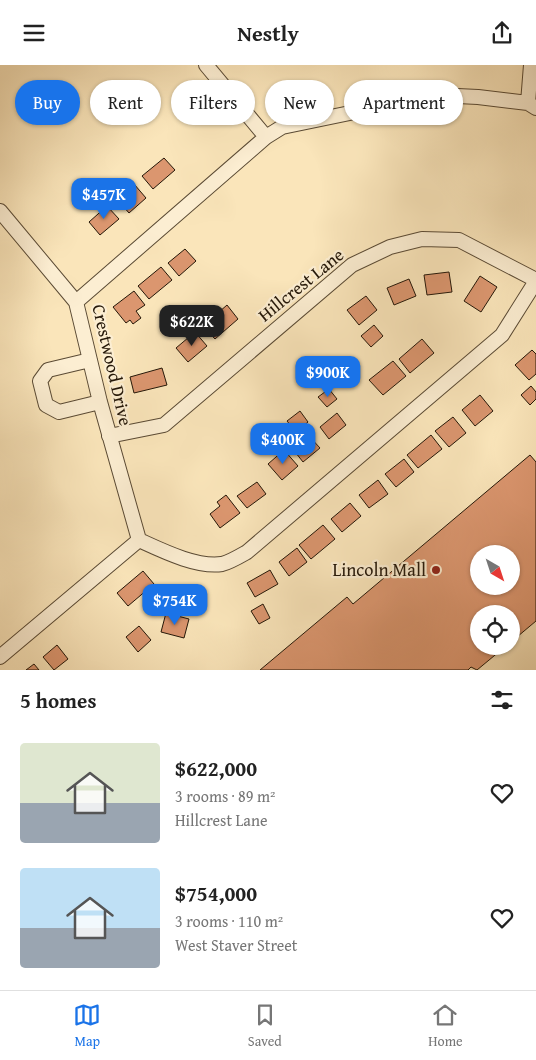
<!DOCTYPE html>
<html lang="en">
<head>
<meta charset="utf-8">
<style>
  :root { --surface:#fff; --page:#f2f2f2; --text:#222; --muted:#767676; --line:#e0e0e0; --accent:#1a73e8 }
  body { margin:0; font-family:"Gentium Book Plus",serif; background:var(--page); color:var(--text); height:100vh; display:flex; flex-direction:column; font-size:19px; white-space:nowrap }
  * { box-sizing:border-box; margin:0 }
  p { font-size:16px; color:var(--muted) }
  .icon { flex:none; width:28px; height:28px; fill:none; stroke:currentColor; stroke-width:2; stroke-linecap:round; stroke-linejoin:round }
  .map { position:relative; height:605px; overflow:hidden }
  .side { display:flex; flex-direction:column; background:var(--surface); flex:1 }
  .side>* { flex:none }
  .banner { position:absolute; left:15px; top:15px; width:506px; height:45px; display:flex; gap:10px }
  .needle { width:32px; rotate:141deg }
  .fabs { position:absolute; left:470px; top:480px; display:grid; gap:10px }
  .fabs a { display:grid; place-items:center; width:50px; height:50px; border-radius:50%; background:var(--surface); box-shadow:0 1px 4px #0004; font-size:25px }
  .price { position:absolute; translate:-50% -42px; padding:0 11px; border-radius:10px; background:var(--accent); color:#fff; font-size:16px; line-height:32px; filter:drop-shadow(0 1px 2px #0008) }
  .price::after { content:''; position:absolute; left:50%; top:30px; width:15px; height:11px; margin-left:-8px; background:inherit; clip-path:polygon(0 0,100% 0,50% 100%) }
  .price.current { background:#222; color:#fff }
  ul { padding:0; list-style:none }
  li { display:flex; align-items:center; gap:15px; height:125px; padding:0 20px }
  li span { display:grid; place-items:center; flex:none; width:140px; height:100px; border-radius:5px; color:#555 }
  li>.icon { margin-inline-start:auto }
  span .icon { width:60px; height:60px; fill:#fffc; stroke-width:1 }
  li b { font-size:21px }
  h2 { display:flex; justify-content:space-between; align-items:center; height:60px; padding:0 20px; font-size:21px }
  .pill { padding:0 18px; border-radius:22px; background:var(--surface); box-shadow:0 1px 4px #0004; font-size:18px; line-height:45px }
  .pill.current { background:var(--accent); color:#fff }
  header { display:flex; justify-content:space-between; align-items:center; height:65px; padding:0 20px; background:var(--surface); font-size:22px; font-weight:700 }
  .menu { display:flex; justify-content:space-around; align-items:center; height:70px; border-top:1px solid var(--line); background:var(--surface); font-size:14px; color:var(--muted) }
  .menu a { display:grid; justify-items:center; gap:2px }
  .menu .current { color:var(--accent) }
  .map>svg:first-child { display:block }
  .building { fill:#db966f; stroke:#241708; fill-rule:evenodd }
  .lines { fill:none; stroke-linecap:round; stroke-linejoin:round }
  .minor-casing { stroke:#5a4a34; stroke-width:16 }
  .minor { stroke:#fceed2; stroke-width:14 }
  .poi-dot { fill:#8f2418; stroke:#fceed2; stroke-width:2 }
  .labels { text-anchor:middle; stroke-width:4.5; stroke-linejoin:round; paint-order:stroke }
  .street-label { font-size:18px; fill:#241708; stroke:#fceed2 }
  .poi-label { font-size:18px; fill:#241708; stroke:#fceed2; text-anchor:end }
</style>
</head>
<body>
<header><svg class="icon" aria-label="menu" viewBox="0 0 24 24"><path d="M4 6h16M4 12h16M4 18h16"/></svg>Nestly<svg class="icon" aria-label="share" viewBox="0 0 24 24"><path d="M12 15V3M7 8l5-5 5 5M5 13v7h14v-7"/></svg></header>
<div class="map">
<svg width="536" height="605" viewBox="0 0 536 605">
  <rect width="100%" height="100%" fill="#fae5ba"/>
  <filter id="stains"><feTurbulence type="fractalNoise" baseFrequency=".004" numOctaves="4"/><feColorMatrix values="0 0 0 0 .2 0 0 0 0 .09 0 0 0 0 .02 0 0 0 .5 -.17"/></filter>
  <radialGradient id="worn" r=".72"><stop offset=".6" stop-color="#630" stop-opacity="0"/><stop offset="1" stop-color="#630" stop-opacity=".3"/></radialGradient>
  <path class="building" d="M164,93L175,105L153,124L142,111Z
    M134,119L146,133L129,148L117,134Z
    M107,141L119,154L100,170L89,157Z
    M185,184L196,196L179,211L168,198Z
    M161,202L172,215L149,234L138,221Z
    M449,207L452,227L427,230L424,210Z
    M480,211L497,222L481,247L464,236Z
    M409,214L416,231L394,240L387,223Z
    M134,226L145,240L136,246L141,253L133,259L130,255L126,258L113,242Z
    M366,231L377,245L359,260L347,245Z
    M227,240L238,254L215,274L203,261Z
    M374,260L383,271L371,282L361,271Z
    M195,267L207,281L188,297L176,283Z
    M422,274L434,288L410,308L399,294Z
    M532,285L536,289V309L529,315L515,300Z
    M393,296L406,311L383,330L369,315Z
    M162,303L167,320L134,328L130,312Z
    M531,321L536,327V334L530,340L521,330Z
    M329,324L337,334L327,342L318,332Z
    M480,330L493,346L475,361L462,345Z
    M300,346L308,357L296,367L287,356Z
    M337,348L346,360L329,374L320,362Z
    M453,352L466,368L449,382L435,366Z
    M308,370L320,383L303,397L292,383Z
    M431,370L442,384L418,403L407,390Z
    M284,385L298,401L282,415L268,399Z
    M530,390L536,397V556L511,577V549H479V581H506L477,605L471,602L468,605H260L347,532L353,539ZM479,489H511V521H479Z
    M404,394L414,407L396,422L385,409Z
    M378,415L388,429L369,443L359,430Z
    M257,417L266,429L247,443L237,431Z
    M226,430L240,448L220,463L210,449L220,441L217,437Z
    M350,438L361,451L342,467L331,454Z
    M323,460L335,474L311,494L299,480Z
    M297,483L307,497L289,511L279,497Z
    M270,505L278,519L255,532L247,518Z
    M143,506L154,519L128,541L117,528Z
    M179,524L205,528L202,545L177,541Z
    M263,539L270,553L259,559L251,546Z
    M166,548L189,554L184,573L161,567Z
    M139,561L151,575L138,587L126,572Z
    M57,580L68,594L54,605L43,592Z
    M34,599L39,605H26Z"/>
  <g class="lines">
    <g class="minor-casing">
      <path id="minor" d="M206,0L266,72
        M528,38L531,0
        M0,146L76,237
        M90,295L48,305L40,316L46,340L59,347L100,337
        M109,371L164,360L352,200L390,182L422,174L459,175L536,215
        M139,475L100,337L76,237L266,72L282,62L437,30L478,32L528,38L536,43
        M0,592L139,475C161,485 197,503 222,499C230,497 240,491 247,487L502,270L536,216"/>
    </g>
    <use href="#minor" class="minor"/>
  </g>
  <circle class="poi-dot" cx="436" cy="505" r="5"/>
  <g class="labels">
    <g class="street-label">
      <text transform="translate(301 220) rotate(-39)" y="6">Hillcrest Lane</text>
      <text transform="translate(112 300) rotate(77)" y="6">Crestwood Drive</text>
    </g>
    <g class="poi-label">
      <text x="426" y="511">Lincoln Mall</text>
    </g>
  </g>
  <rect width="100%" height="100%" filter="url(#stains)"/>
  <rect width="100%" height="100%" fill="url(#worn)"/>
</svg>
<div class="fabs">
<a><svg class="needle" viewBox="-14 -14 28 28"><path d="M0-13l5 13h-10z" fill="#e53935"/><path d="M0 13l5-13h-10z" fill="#767676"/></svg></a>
<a><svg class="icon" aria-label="locate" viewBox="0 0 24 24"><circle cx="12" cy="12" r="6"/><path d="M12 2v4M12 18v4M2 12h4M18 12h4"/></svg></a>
</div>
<b class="price" style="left:104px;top:155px">$457K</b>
<b class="price current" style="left:192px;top:282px">$622K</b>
<b class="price" style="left:328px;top:333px">$900K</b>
<b class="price" style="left:283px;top:400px">$400K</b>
<b class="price" style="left:175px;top:561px">$754K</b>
<div class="banner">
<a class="pill current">Buy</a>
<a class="pill">Rent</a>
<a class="pill">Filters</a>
<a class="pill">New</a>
<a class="pill">Apartment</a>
</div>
</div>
<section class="side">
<h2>5 homes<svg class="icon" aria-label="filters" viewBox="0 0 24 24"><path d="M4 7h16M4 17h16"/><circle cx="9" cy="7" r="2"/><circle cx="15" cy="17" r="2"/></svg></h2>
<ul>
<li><span style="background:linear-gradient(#dfe7d0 60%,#9aa5b1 0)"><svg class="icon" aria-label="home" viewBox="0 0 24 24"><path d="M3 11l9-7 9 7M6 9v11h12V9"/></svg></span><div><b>$622,000</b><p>3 rooms · 89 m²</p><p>Hillcrest Lane</p></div><svg class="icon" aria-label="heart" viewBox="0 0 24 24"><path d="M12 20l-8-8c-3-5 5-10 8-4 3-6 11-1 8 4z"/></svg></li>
<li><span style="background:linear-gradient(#bfe0f5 60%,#9aa5b1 0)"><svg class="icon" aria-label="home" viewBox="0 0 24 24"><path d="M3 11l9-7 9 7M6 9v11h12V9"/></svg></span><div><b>$754,000</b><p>3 rooms · 110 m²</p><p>West Staver Street</p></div><svg class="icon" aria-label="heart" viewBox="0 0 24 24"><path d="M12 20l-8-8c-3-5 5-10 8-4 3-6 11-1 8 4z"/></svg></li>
</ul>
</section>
<nav class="menu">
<a class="current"><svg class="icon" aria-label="map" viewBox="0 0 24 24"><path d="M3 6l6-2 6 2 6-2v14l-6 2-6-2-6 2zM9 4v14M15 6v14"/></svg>Map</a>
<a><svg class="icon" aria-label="saved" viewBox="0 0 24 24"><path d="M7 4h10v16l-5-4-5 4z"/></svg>Saved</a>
<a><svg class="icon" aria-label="home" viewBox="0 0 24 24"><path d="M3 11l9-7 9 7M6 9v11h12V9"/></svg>Home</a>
</nav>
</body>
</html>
